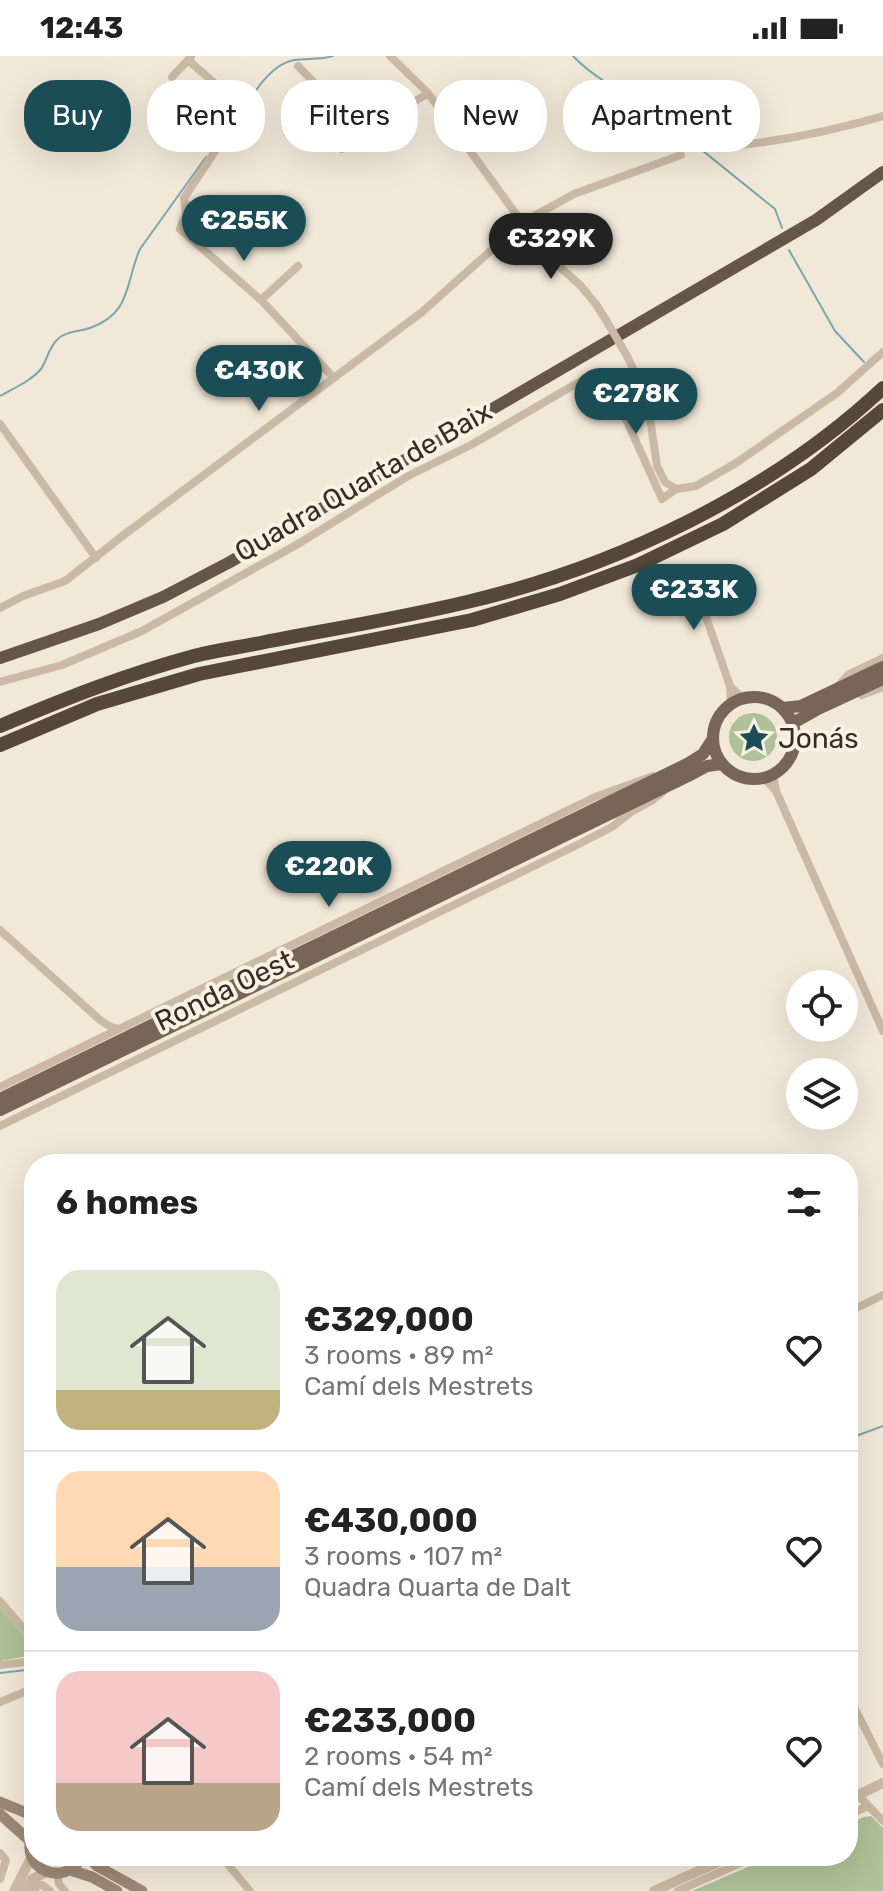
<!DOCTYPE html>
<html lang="en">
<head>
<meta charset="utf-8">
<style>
  :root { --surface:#fff; --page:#f2f2f2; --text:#222; --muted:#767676; --line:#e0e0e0; --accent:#1b4d57 }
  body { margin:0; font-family:Rubik,sans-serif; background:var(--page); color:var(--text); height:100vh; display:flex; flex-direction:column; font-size:30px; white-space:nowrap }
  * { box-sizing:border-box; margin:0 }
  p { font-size:26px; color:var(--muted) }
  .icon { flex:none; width:44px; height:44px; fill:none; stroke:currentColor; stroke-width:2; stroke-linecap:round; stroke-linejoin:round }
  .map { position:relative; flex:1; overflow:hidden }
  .sheet { position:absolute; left:24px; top:1098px; width:834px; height:712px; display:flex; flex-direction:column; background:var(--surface); border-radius:32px; box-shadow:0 8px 32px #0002 }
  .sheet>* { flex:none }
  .hud { position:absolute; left:24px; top:24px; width:836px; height:72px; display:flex; gap:16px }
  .controls { position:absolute; left:786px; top:914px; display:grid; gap:16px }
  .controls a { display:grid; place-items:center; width:72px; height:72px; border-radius:50%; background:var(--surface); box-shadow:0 8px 32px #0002; font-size:40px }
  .price { position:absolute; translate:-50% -68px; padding:0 18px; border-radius:28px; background:var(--accent); color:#fff; font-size:26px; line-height:52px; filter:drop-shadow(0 2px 4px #0008) }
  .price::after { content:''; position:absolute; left:50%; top:48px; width:24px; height:18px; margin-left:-12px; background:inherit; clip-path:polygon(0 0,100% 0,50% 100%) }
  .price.active { background:#222; color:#fff }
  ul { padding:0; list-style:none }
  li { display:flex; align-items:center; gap:24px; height:200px; padding:0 32px }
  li+li { border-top:2px solid var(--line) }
  li span { display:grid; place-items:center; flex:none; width:224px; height:160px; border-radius:24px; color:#555 }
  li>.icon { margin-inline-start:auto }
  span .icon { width:96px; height:96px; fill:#fffc; stroke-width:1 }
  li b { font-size:34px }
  h2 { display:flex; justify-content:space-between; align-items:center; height:96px; padding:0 32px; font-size:34px }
  .tag { padding:0 28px; border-radius:32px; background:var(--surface); box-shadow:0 8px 32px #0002; font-size:28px; line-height:72px }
  .tag.active { background:var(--accent); color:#fff }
  .status { display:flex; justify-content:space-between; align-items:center; height:56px; padding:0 40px; background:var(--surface); direction:ltr }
  .status svg { height:22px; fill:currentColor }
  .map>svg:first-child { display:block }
  .green { fill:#afc198 }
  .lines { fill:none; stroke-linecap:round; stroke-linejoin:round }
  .stream { stroke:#77a7af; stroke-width:2 }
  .minor { stroke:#cab9a4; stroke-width:8 }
  .tertiary { stroke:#cab9a4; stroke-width:10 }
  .secondary { stroke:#9d8876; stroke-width:11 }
  .primary { stroke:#776557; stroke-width:12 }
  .trunk { stroke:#66564a; stroke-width:12 }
  .motorway { stroke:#56473d; stroke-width:14 }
  .minor-bridge { stroke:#cab9a4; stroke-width:8 }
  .labels { text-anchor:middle; stroke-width:8; stroke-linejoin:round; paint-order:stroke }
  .street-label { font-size:28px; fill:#352c26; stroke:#f9f2e4 }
  .poi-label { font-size:28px; fill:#352c26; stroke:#f9f2e4; text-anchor:start }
</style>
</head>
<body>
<div class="status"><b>12:43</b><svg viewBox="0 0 49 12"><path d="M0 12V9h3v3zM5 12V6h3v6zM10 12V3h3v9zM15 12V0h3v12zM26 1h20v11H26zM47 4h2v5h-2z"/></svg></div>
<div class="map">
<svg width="883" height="1835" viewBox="0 0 883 1835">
  <rect width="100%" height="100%" fill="#f2e8d8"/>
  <path class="green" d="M729 681a24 24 0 1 1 48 0a24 24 0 1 1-48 0Z
    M0,1551L34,1592V1599L0,1605Z
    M871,1760L883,1772V1835H692L773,1800H848V1768L864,1761Z"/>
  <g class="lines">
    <path class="stream" d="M573,0C592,20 616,33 641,45L775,153L782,172
      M234,69C249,47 266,9 294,4C307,2 320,4 333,0
      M219,83L231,67
      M789,194L835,275L864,306
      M0,340C14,332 31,325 41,313C47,304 49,292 56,285C64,275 78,276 90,272C132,257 125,227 140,193L206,101
      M848,1383L883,1370
      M0,1617L26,1614H34"/>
    <path class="minor" d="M390,0L428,37L545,198L580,229L595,247L606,264
      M188,4L225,36L213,52
      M298,10L364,78
      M172,21L191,1
      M288,75L326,39
      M221,86L184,142L186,158L180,173L262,245L333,321
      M713,92C771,87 828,76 883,60
      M342,93L428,37
      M261,244L298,210
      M627,300L643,333L651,369L657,410L665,426L676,433L696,430L736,407L837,337L883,296
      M0,368L96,502
      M689,512L730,630L731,647
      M0,552L23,540L65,525L125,478L422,256L523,166L574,138L681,99
      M0,626L62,609L142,575L298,488L408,420L471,389L593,318L607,321L662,443L676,433
      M840,628L849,618L883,602
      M730,630L742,642
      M862,639L883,631
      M773,718L776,735L883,975
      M764,722L776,735
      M0,874L100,964L111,971L118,973
      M0,1031L595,741L653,720
      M0,1070L575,790L612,771L631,756L653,744L663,736
      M848,1256L883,1239
      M0,1545L34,1585
      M0,1609L34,1605
      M848,1639L883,1708
      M0,1646L34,1632
      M858,1739L883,1765
      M848,1759L868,1750
      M0,1797L6,1804L0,1823
      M221,1800L250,1835
      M57,1817L59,1828L65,1835
      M34,1835L38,1829H42L50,1835
      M678,1835L756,1800"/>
    <path class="tertiary" d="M848,1744L883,1727
      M14,1835L31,1802
      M25,1835L32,1823L47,1816
      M654,1835L732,1800"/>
    <path class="secondary" d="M0,1746L34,1760
      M0,1758L29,1784
      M34,1774C15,1815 67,1833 82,1800
      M88,1800L97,1810L142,1835
      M70,1814L92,1821L117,1835"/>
    <path class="primary" d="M713 682a41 41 0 1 1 82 0a41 41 0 1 1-82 0Z
      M783,652L801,650L883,611
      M793,667L818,653L883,623
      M0,1043L687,708L703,698L712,684
      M0,1054L692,718L707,710L721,708"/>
    <path class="trunk" d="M0,602L99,568L163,541L230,506L816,164L883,116"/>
    <path class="motorway" d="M0,670C64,643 127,618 194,600C217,594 242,591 265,586C332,573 401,562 467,546C616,511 771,437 883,332
      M0,689L97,648L199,618L472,564L560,538L638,509L723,468L811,413L883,354"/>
    <path class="minor-bridge" d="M606,264L627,300"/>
  </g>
  <defs>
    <g id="sight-bare" transform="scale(2.4)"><path d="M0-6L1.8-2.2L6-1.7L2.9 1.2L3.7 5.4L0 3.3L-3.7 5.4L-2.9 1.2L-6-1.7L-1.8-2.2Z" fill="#1b4d57" stroke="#f9f2e4" stroke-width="2.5" paint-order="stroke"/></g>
  </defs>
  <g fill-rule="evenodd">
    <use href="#sight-bare" x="754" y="682"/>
  </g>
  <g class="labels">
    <g class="street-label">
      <text transform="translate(363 425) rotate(-30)" y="10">Quadra Quarta de Baix</text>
      <text transform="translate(224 934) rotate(-26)" y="10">Ronda Oest</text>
    </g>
    <g class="poi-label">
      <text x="778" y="692">Jonás</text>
    </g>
  </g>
</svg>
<div class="controls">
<a><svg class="icon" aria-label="locate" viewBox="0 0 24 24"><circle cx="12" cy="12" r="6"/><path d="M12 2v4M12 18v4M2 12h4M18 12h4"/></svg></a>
<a><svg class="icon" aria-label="layers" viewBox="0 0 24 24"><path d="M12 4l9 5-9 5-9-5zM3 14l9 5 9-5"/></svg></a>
</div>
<b class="price" style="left:244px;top:207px">€255K</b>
<b class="price active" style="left:551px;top:225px">€329K</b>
<b class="price" style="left:259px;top:357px">€430K</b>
<b class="price" style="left:636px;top:380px">€278K</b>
<b class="price" style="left:694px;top:576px">€233K</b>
<b class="price" style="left:329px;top:853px">€220K</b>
<div class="hud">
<a class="tag active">Buy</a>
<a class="tag">Rent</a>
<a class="tag">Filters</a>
<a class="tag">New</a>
<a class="tag">Apartment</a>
</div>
<section class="sheet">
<h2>6 homes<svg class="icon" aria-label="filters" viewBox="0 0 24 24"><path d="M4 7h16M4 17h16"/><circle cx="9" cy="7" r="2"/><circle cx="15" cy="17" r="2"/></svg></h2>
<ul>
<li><span style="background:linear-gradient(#dfe7d0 75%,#c2b280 0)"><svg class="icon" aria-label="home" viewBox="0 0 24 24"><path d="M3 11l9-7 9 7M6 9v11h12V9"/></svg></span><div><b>€329,000</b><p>3 rooms · 89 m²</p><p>Camí dels Mestrets</p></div><svg class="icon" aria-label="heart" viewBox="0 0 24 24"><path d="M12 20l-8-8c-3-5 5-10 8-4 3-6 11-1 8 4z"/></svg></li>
<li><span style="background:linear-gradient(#ffd9b3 60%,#9aa5b1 0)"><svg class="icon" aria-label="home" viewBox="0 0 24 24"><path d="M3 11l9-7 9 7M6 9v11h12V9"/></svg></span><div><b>€430,000</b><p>3 rooms · 107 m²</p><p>Quadra Quarta de Dalt</p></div><svg class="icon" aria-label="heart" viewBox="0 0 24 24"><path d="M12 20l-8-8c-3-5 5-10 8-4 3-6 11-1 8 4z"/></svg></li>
<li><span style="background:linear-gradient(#f6c9c9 70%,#b9a48a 0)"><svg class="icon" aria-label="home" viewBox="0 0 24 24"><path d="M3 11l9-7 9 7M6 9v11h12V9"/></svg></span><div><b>€233,000</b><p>2 rooms · 54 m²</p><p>Camí dels Mestrets</p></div><svg class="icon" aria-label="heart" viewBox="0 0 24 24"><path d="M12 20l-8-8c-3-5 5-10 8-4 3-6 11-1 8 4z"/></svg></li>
</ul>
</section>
</div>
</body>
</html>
